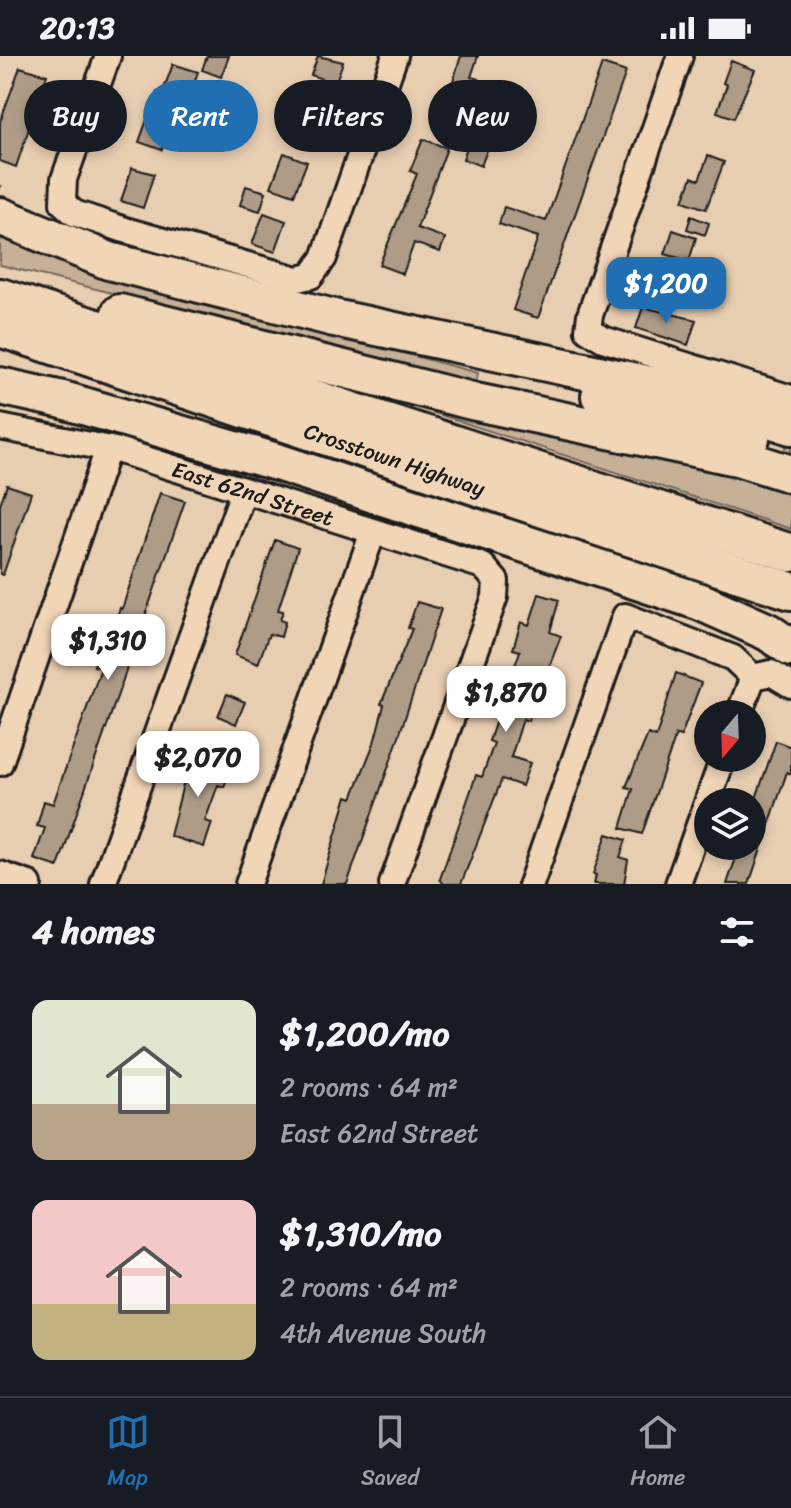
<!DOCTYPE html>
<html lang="en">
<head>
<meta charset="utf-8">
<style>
  :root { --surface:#171b24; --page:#242831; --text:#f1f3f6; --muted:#9ea1a6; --line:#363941; --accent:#1f6fb2 }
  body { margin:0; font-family:Sriracha,sans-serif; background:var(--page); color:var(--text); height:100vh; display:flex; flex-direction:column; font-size:30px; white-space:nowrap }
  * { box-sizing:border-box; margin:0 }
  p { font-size:26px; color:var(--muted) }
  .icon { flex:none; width:44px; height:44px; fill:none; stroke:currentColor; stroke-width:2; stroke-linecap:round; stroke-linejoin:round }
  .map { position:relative; height:828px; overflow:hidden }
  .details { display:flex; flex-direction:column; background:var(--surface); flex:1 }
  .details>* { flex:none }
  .top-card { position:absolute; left:24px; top:24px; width:744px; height:72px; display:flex; gap:16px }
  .needle { width:52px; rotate:199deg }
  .fabs { position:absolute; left:694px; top:644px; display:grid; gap:16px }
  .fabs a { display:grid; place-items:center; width:72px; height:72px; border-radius:50%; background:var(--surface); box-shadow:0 4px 12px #0003; font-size:40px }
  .price { position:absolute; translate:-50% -68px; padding:0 18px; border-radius:16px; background:#fff; color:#222; font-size:26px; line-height:52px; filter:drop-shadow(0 2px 4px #0008) }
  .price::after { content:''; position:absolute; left:50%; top:48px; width:24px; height:18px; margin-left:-12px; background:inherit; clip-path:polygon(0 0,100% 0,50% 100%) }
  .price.selected { background:var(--accent); color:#fff }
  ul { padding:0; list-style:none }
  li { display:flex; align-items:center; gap:24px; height:200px; padding:0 32px }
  li span { display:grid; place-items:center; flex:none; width:224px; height:160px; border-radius:16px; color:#555 }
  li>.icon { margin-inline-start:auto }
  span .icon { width:96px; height:96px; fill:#fffc; stroke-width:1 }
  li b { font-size:34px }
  h2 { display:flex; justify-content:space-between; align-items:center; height:96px; padding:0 32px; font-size:34px }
  .tag { padding:0 28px; border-radius:36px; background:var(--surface); box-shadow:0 4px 12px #0003; font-size:28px; line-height:72px }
  .tag.selected { background:var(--accent); color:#fff }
  .status { display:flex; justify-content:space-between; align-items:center; height:56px; padding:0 40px; background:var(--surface); direction:ltr }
  .status svg { height:22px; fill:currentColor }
  .menu { display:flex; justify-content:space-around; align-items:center; height:112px; border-top:2px solid var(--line); background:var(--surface); font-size:22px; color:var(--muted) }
  .menu a { display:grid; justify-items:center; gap:4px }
  .menu .selected { color:var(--accent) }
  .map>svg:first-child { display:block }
  .green { fill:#c7b098; stroke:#72665a; stroke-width:2 }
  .building { fill:#af9c88; stroke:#1c1c1c; stroke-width:2 }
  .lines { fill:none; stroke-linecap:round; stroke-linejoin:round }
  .minor-casing { stroke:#1c1c1c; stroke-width:30 }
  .highway-casing { stroke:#1c1c1c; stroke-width:42 }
  .path { stroke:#1c1c1c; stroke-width:3; stroke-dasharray:2 6; stroke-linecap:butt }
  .minor { stroke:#f1d5b7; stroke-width:24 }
  .highway { stroke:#f1d5b7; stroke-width:36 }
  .labels { text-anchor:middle; stroke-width:6; stroke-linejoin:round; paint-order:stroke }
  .street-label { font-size:22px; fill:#1c1c1c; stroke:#f1d5b7 }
</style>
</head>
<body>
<div class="status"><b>20:13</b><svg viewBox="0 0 49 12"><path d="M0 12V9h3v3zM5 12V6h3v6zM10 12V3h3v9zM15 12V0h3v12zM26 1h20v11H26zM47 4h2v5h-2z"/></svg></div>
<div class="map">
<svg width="791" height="828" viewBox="0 0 791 828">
  <rect width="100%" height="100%" fill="#e8ceb1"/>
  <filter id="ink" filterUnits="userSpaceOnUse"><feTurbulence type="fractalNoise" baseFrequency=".0125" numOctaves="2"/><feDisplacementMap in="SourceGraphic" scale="16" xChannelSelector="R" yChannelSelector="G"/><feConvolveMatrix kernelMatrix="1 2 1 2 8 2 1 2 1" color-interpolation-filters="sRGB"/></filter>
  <g filter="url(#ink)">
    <path class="green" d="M0,182L73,209L478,317L476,328L0,209Z
      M413,341L771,426L791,378V473L410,349Z"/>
    <path class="building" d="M207,0H229L221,21L202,14Z
      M318,0L343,6L335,28L311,19Z
      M461,0H478L471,21L479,23L474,40L466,37L456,67L432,59L440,35L449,38Z
      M731,5L755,14L734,62L717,56L727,29L723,27Z
      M173,8L198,16L189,40L180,37L162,94L139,86L157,36L162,38Z
      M602,8L626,16L538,262L513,254L538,181L499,168L504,151L546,165Z
      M20,11L47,19L16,111L0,105V66Z
      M302,47L325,55L317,80L294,72Z
      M470,82L489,89L481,110L463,103Z
      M423,83L447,92L417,172L445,182L440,196L414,187L403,218L379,209L417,118L410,115Z
      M284,97L307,106L294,139L271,131Z
      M708,100L724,106L706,153L683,145L692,121L699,124Z
      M132,112L154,118L143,152L121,145Z
      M246,130L266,136L260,155L240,149Z
      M264,157L286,165L275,196L252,188Z
      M691,160L709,167L705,179L687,173Z
      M673,174L696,182L689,205L665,198Z
      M643,251L696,264L688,289L636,272Z
      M7,429L31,437L3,519L0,518V448Z
      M160,437L185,445L58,811L34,803L45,772L37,770L44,745L53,748L101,612L94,610L98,597L104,599L120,552L122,553Z
      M275,484L298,492L278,554L283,555L280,564L285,566L281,581L269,578L258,608L235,599Z
      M539,538L559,544L550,576L561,580L528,665L523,663L511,701L530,707L522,730L502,723L461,828H444L440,823L471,734L476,719L482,721L494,687L489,685L520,595L513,593L521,566L529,569Z
      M417,546L441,553L394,695L347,828H321L347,740L352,742L374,687L384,649L381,648L412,573L408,572Z
      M676,617L701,627L681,680L676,679L642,778L621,772L633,733L626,731L648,678L656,681Z
      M227,638L245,646L236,668L218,660Z
      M776,685L791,691V718L787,716L749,828H727L740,790H752V754Z
      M191,697L231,711L224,731L218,729L205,765L212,767L204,791L170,780Z
      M607,778L626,784L620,801L628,804L624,828H594L596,819L593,818Z"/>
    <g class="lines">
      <g class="minor-casing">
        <g id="minor">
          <path d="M108,0L64,123L63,147L74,157L125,174L297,223L311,220L324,202L395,0"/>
          <path d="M680,0L590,259L588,274L603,283L791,342"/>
          <path id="s1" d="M0,371L120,395L483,510L496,525L495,541L392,828"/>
          <path d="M753,621L771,617L791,629"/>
          <path d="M739,658L753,621"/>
          <path d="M0,707L108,393"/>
          <path d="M0,818L29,828"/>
          <path d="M103,828L243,436"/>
          <path d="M248,828L373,476"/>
          <path d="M531,828L625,560L733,602L753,621"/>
          <path d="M678,828L723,702"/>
        </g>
      </g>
      <g class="highway-casing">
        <g id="highway">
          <path d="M0,160L109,205L334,262L698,339L791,370"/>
          <path d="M0,241L791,497"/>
          <path d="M120,257L476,346L741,402L791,418"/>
          <path id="s2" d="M0,272L791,535"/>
          <path d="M0,330L63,344L280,407L701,546L768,576L791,592"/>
          <path d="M600,340L751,382"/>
        </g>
      </g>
      <path class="path" d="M0,130L7,133"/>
      <use href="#minor" class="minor"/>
      <use href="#highway" class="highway"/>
    </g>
  </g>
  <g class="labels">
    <g class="street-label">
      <text dy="8" stroke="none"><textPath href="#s2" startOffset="416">Crosstown Highway</textPath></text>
      <text dy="8" stroke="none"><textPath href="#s1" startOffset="262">East 62nd Street</textPath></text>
    </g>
  </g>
</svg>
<div class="fabs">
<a><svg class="needle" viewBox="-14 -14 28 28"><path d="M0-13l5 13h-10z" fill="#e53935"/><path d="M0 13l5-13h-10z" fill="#9ea1a6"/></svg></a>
<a><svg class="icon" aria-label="layers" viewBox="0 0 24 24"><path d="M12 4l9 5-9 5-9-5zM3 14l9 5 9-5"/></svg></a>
</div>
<b class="price selected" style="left:666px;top:269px">$1,200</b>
<b class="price" style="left:108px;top:626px">$1,310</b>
<b class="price" style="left:506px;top:678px">$1,870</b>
<b class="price" style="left:198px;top:743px">$2,070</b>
<div class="top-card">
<a class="tag">Buy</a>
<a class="tag selected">Rent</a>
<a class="tag">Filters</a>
<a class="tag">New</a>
</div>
</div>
<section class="details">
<h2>4 homes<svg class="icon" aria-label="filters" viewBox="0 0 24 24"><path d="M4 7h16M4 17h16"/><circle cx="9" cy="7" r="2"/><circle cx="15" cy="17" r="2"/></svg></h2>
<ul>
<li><span style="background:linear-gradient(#dfe7d0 65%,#b9a48a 0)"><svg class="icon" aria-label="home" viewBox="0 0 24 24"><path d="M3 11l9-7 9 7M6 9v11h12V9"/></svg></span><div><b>$1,200/mo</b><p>2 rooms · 64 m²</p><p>East 62nd Street</p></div></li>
<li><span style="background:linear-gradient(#f6c9c9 65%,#c2b280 0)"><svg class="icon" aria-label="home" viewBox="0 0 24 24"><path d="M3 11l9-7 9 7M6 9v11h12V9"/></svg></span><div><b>$1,310/mo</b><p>2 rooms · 64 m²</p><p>4th Avenue South</p></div></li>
</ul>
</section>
<nav class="menu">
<a class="selected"><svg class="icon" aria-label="map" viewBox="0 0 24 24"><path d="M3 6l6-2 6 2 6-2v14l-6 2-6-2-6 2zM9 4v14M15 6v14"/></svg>Map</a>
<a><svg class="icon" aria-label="saved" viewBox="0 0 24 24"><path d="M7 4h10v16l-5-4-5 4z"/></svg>Saved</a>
<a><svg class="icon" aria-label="home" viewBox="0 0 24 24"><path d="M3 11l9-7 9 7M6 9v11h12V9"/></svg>Home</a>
</nav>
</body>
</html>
